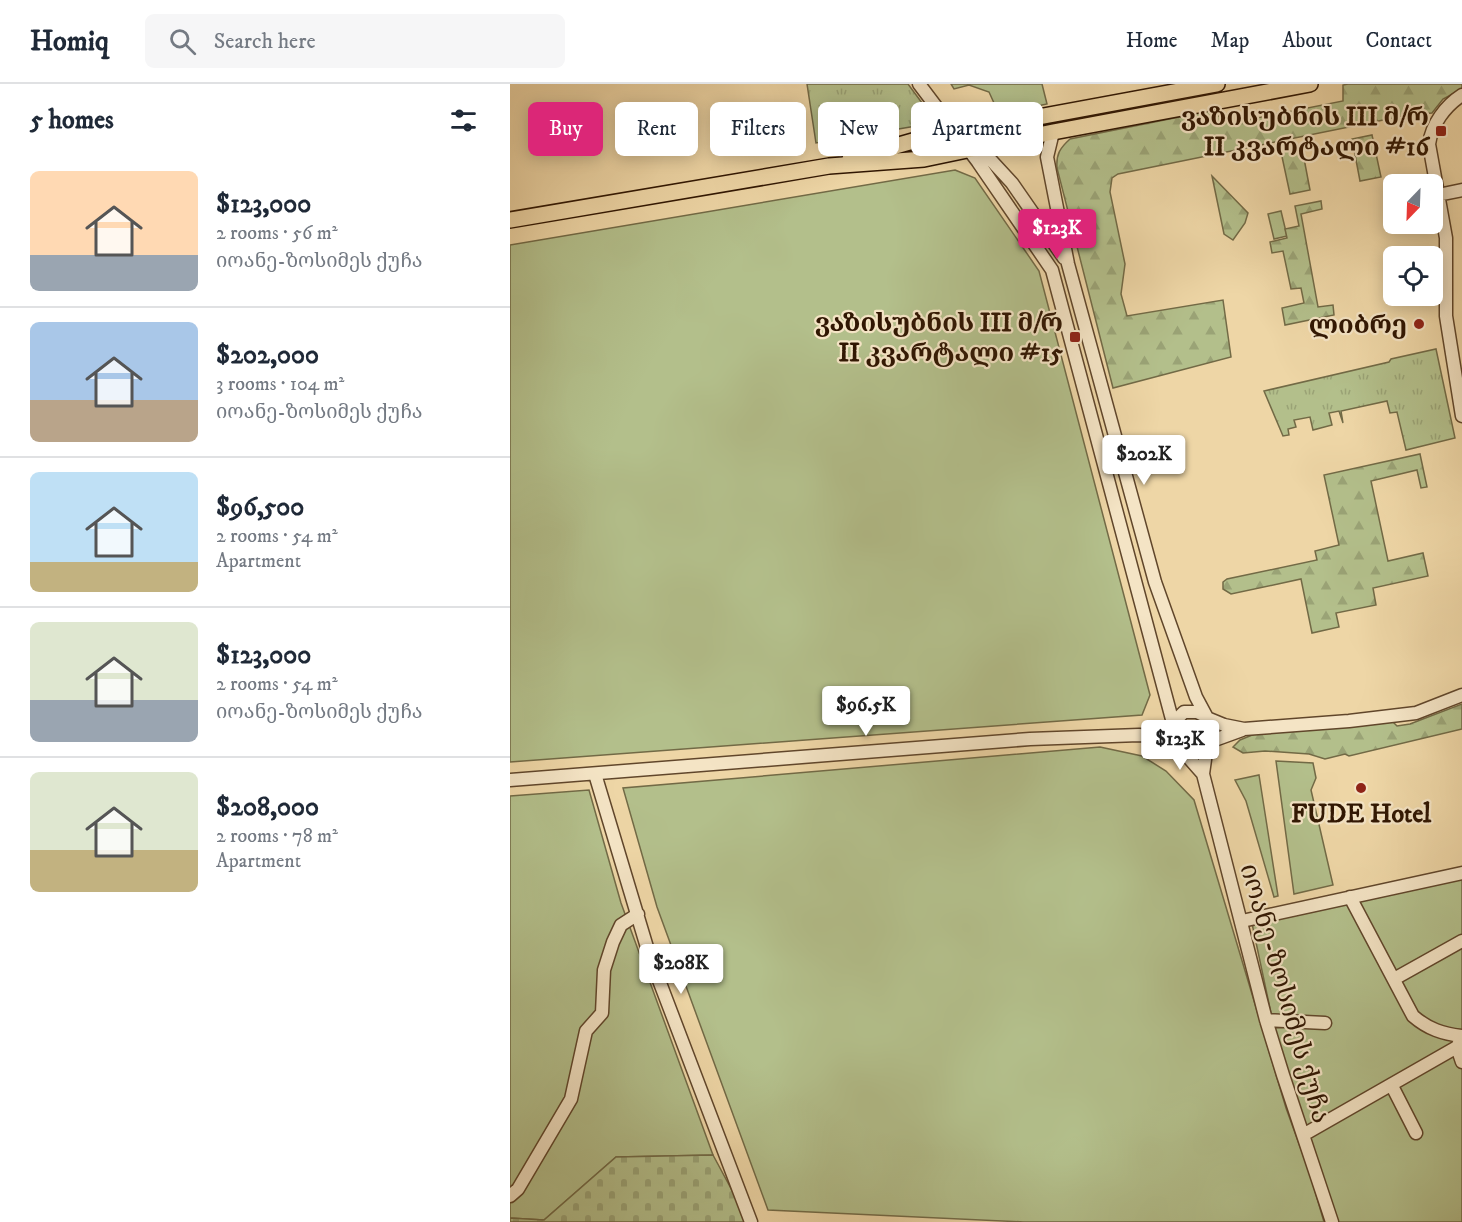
<!DOCTYPE html>
<html lang="en">
<head>
<meta charset="utf-8">
<style>
  :root { --surface:#fff; --page:#f6f6f7; --text:#1f2937; --muted:#747a83; --line:#e0e1e3; --accent:#db2777 }
  body { margin:0; font-family:"IM FELL DW Pica","Noto Serif Georgian",serif; background:var(--page); color:var(--text); height:100vh; display:flex; flex-direction:column; font-size:22px; white-space:nowrap }
  * { box-sizing:border-box; margin:0 }
  p { font-size:20px; color:var(--muted) }
  .icon { flex:none; width:33px; height:33px; fill:none; stroke:currentColor; stroke-width:2; stroke-linecap:round; stroke-linejoin:round }
  .map { position:relative; flex:1; overflow:hidden }
  .drawer { display:flex; flex-direction:column; background:var(--surface); width:510px }
  .drawer>* { flex:none }
  .hud { position:absolute; left:18px; top:18px; width:570px; height:54px; display:flex; gap:12px }
  .needle { width:39px; rotate:203deg }
  .controls { position:absolute; left:873px; top:90px; display:grid; gap:12px }
  .controls a { display:grid; place-items:center; width:60px; height:60px; border-radius:9px; background:var(--surface); box-shadow:0 3px 15px #0003; font-size:30px }
  .price { position:absolute; translate:-50% -51px; padding:0 14px; border-radius:6px; background:#fff; color:#222; font-size:20px; line-height:39px; filter:drop-shadow(0 2px 3px #0008) }
  .price::after { content:''; position:absolute; left:50%; top:36px; width:18px; height:14px; margin-left:-9px; background:inherit; clip-path:polygon(0 0,100% 0,50% 100%) }
  .price.current { background:var(--accent); color:#fff }
  ul { padding:0; list-style:none }
  li { display:flex; align-items:center; gap:18px; height:150px; padding:0 30px }
  li+li { border-top:2px solid var(--line) }
  li span { display:grid; place-items:center; flex:none; width:168px; height:120px; border-radius:9px; color:#555 }
  li>.icon { margin-inline-start:auto }
  span .icon { width:72px; height:72px; fill:#fffc; stroke-width:1 }
  li b { font-size:26px }
  h2 { display:flex; justify-content:space-between; align-items:center; height:72px; padding:0 30px; font-size:26px }
  .chip { padding:0 21px; border-radius:9px; background:var(--surface); box-shadow:0 3px 15px #0003; font-size:21px; line-height:54px }
  .chip.current { background:var(--accent); color:#fff }
  header { display:flex; align-items:center; gap:36px; box-sizing:border-box; height:84px; padding:0 30px; background:var(--surface); border-bottom:2px solid var(--line) }
  header strong { font-size:28px }
  nav { display:flex; gap:33px; margin-inline-start:auto; font-size:21px }
  .search { width:420px; height:54px; background:var(--page); display:flex; align-items:center; gap:15px; box-sizing:border-box; padding:0 21px; border-radius:9px; color:var(--muted); font-size:22px }
  main { display:flex; flex:1; min-height:0 }
  .map>svg:first-child { display:block }
  .green { fill:#b3bf8b; stroke:#726a46; stroke-width:1.5 }
  .forest { fill:url(#forest-firs); stroke:#726a46; stroke-width:1.5 }
  .cemetery { fill:url(#cemetery-stones); stroke:#726a46; stroke-width:1.5 }
  .park { fill:url(#park-tufts); stroke:#726a46; stroke-width:1.5 }
  .lines { fill:none; stroke-linecap:round; stroke-linejoin:round }
  .minor-casing { stroke:#60462b; stroke-width:15 }
  .major-casing { stroke:#301602; stroke-width:18 }
  .minor { stroke:#f4e4c5; stroke-width:12 }
  .major { stroke:#eed6a6; stroke-width:15 }
  .poi-dot { fill:#8f2418; stroke:#f4e4c5; stroke-width:2 }
  .labels { text-anchor:middle; stroke-width:4.5; stroke-linejoin:round; paint-order:stroke }
  .poi-label { font-size:26px; font-weight:bold; fill:#301602; stroke:#f4e4c5; text-anchor:end }
  .street-label { font-size:26px; fill:#301602; stroke:#f4e4c5 }
</style>
</head>
<body>
<header>
<strong>Homiq</strong>
<div class="search"><svg class="icon" aria-label="search" viewBox="0 0 24 24"><circle cx="10" cy="10" r="6"/><path d="M15 15l6 6"/></svg>Search here</div>
<nav><a>Home</a><a>Map</a><a>About</a><a>Contact</a></nav>
</header>
<main>
<section class="drawer">
<h2>5 homes<svg class="icon" aria-label="filters" viewBox="0 0 24 24"><path d="M4 7h16M4 17h16"/><circle cx="9" cy="7" r="2"/><circle cx="15" cy="17" r="2"/></svg></h2>
<ul>
<li><span style="background:linear-gradient(#ffd9b3 70%,#9aa5b1 0)"><svg class="icon" aria-label="home" viewBox="0 0 24 24"><path d="M3 11l9-7 9 7M6 9v11h12V9"/></svg></span><div><b>$123,000</b><p>2 rooms · 56 m²</p><p>იოანე-ზოსიმეს ქუჩა</p></div></li>
<li><span style="background:linear-gradient(#a9c7e8 65%,#b9a48a 0)"><svg class="icon" aria-label="home" viewBox="0 0 24 24"><path d="M3 11l9-7 9 7M6 9v11h12V9"/></svg></span><div><b>$202,000</b><p>3 rooms · 104 m²</p><p>იოანე-ზოსიმეს ქუჩა</p></div></li>
<li><span style="background:linear-gradient(#bfe0f5 75%,#c2b280 0)"><svg class="icon" aria-label="home" viewBox="0 0 24 24"><path d="M3 11l9-7 9 7M6 9v11h12V9"/></svg></span><div><b>$96,500</b><p>2 rooms · 54 m²</p><p>Apartment</p></div></li>
<li><span style="background:linear-gradient(#dfe7d0 65%,#9aa5b1 0)"><svg class="icon" aria-label="home" viewBox="0 0 24 24"><path d="M3 11l9-7 9 7M6 9v11h12V9"/></svg></span><div><b>$123,000</b><p>2 rooms · 54 m²</p><p>იოანე-ზოსიმეს ქუჩა</p></div></li>
<li><span style="background:linear-gradient(#dfe7d0 65%,#c2b280 0)"><svg class="icon" aria-label="home" viewBox="0 0 24 24"><path d="M3 11l9-7 9 7M6 9v11h12V9"/></svg></span><div><b>$208,000</b><p>2 rooms · 78 m²</p><p>Apartment</p></div></li>
</ul>
</section>
<div class="map">
<svg width="952" height="1138" viewBox="0 0 952 1138">
  <defs>
    <pattern id="forest-firs" width="22" height="20" patternUnits="userSpaceOnUse" patternTransform="scale(1.5)"><rect width="22" height="20" fill="#b3bf8b"/><path d="M5 1l3.5 6h-7zM16 11l3.5 6h-7z" fill="#9aa376"/></pattern>
    <pattern id="cemetery-stones" width="16" height="16" patternUnits="userSpaceOnUse" patternTransform="scale(1.5)"><rect width="16" height="16" fill="#b3bf8b"/><path d="M2 7V4a2 2 0 0 1 4 0v3zM10 15v-3a2 2 0 0 1 4 0v3z" fill="#9aa376"/></pattern>
    <pattern id="park-tufts" width="24" height="20" patternUnits="userSpaceOnUse" patternTransform="scale(1.5)"><rect width="24" height="20" fill="#b3bf8b"/><path d="M3 7l-1-3M5 7V3M7 7l1-3M15 17l-1-3M17 17v-4M19 17l1-3" fill="none" stroke="#9aa376"/></pattern>
  </defs>
  <rect width="100%" height="100%" fill="#eed6a6"/>
  <filter id="stains"><feTurbulence type="fractalNoise" baseFrequency=".00333" numOctaves="4"/><feColorMatrix values="0 0 0 0 .2 0 0 0 0 .09 0 0 0 0 .02 0 0 0 .5 -.17"/></filter>
  <radialGradient id="worn" r=".72"><stop offset=".6" stop-color="#630" stop-opacity="0"/><stop offset="1" stop-color="#630" stop-opacity=".3"/></radialGradient>
  <path class="green" d="M441,0H532L537,20L489,30L479,8L459,1L444,5Z
    M445,86L465,94L529,187L640,611L632,631L0,678V161Z
    M771,127L777,152L764,155L758,130Z
    M590,663L632,672L656,687L684,716L776,1024L800,1090L814,1138H514L258,1126L147,823L113,704Z
    M766,677L803,679L806,694L801,706L823,801L784,810Z
    M749,691L768,812L764,813L736,717L725,696Z
    M79,706L111,819L203,1071L106,1073L34,1136L0,1134V712Z
    M952,787V1138H826L765,948L740,830Z"/>
  <path class="forest" d="M838,0H952V5L933,15L922,29L898,31L608,90L602,94L600,108L615,180L611,210L617,232L713,216L721,273L603,304L547,84C546,70 550,64 560,55L699,27L722,39L833,17V1Z
    M862,51L871,93L850,97L842,55Z
    M792,64L800,106L780,110L771,68Z
    M702,92L738,129L735,139L723,156L714,150Z
    M811,117L812,125L791,130L808,223L823,221L824,231L775,241L772,224L794,219L791,204L781,205L773,167L762,169L760,158L777,154L775,145L789,142L785,122Z
    M910,370L917,403L911,404L907,386L861,397L878,477L913,469L918,492L863,504L866,521L826,529L829,543L802,549L791,495L721,510L713,505V498L717,495L807,476L805,467L829,461L814,391Z
    M952,620V645L839,672L835,670L815,675L799,670L755,667L733,669L723,663L730,656L747,649L883,638L887,642L900,640Z"/>
  <path class="cemetery" d="M203,1071L239,1138H0V1134L34,1136L106,1073Z"/>
  <path class="park" d="M297,0H398L418,27V36L412,41L306,59Z
    M926,265L945,354L896,366L887,328L880,329L877,317L831,327L833,339L829,327L819,329L822,341L803,346L800,333L784,336L786,343L778,345L779,351L773,352L754,307L879,278L881,275Z"/>
  <g class="lines">
    <g class="minor-casing">
      <path id="minor" d="M409,0L468,78L542,186L663,639
        M952,11C935,22 922,40 919,60L936,154V232L952,332
        M543,48L537,73L558,180L645,498L686,613L701,641V655L691,666L680,668L675,667L670,664L663,655L661,646L663,639L674,628H687L695,632
        M466,60L502,99L554,174
        M928,111L952,106
        M697,634L714,641L734,645L839,637L906,629L952,611
        M699,658L732,646
        M697,661L693,690L756,936L773,991L822,1138
        M670,664L693,690
        M85,690L139,870L241,1138
        M0,696L520,655L629,651L651,653L665,660
        M840,813L903,932C918,945 933,950 952,952
        M732,837L952,789
        M884,895L952,857
        M756,936L815,939
        M947,963L952,978
        M882,1002L906,1049
        M793,1051L947,963L952,953
        M0,1112L8,1105L61,1015L76,947L92,929L94,886L103,858L111,841L128,830"/>
    </g>
    <g class="major-casing">
      <path id="major" d="M340,75L410,55L707,0
        M0,136L319,82L414,75L543,48L800,0"/>
    </g>
    <use href="#minor" class="minor"/>
    <use href="#major" class="major"/>
  </g>
  <g class="poi-dot">
    <rect x="925" y="41" width="12" height="12" rx="3"/>
    <circle cx="909" cy="240" r="6"/>
    <rect x="559" y="247" width="12" height="12" rx="3"/>
    <circle cx="851" cy="704" r="6"/>
  </g>
  <g class="labels">
    <g class="poi-label">
      <text x="919" y="41">ვაზისუბნის III მ/რ<tspan x="919" dy="30">II კვარტალი #16</tspan></text>
      <text x="553" y="247">ვაზისუბნის III მ/რ<tspan x="553" dy="30">II კვარტალი #15</tspan></text>
      <text x="897" y="249">ლიბრე</text>
      <text x="851" y="738" text-anchor="middle">FUDE Hotel</text>
    </g>
    <g class="street-label">
      <text transform="translate(776 909) rotate(74)" y="9">იოანე-ზოსიმეს ქუჩა</text>
    </g>
  </g>
  <rect width="100%" height="100%" filter="url(#stains)"/>
  <rect width="100%" height="100%" fill="url(#worn)"/>
</svg>
<div class="controls">
<a><svg class="needle" viewBox="-14 -14 28 28"><path d="M0-13l5 13h-10z" fill="#e53935"/><path d="M0 13l5-13h-10z" fill="#747a83"/></svg></a>
<a><svg class="icon" aria-label="locate" viewBox="0 0 24 24"><circle cx="12" cy="12" r="6"/><path d="M12 2v4M12 18v4M2 12h4M18 12h4"/></svg></a>
</div>
<b class="price current" style="left:547px;top:176px">$123K</b>
<b class="price" style="left:634px;top:402px">$202K</b>
<b class="price" style="left:356px;top:653px">$96.5K</b>
<b class="price" style="left:670px;top:687px">$123K</b>
<b class="price" style="left:171px;top:911px">$208K</b>
<div class="hud">
<a class="chip current">Buy</a>
<a class="chip">Rent</a>
<a class="chip">Filters</a>
<a class="chip">New</a>
<a class="chip">Apartment</a>
</div>
</div>
</main>
</body>
</html>
